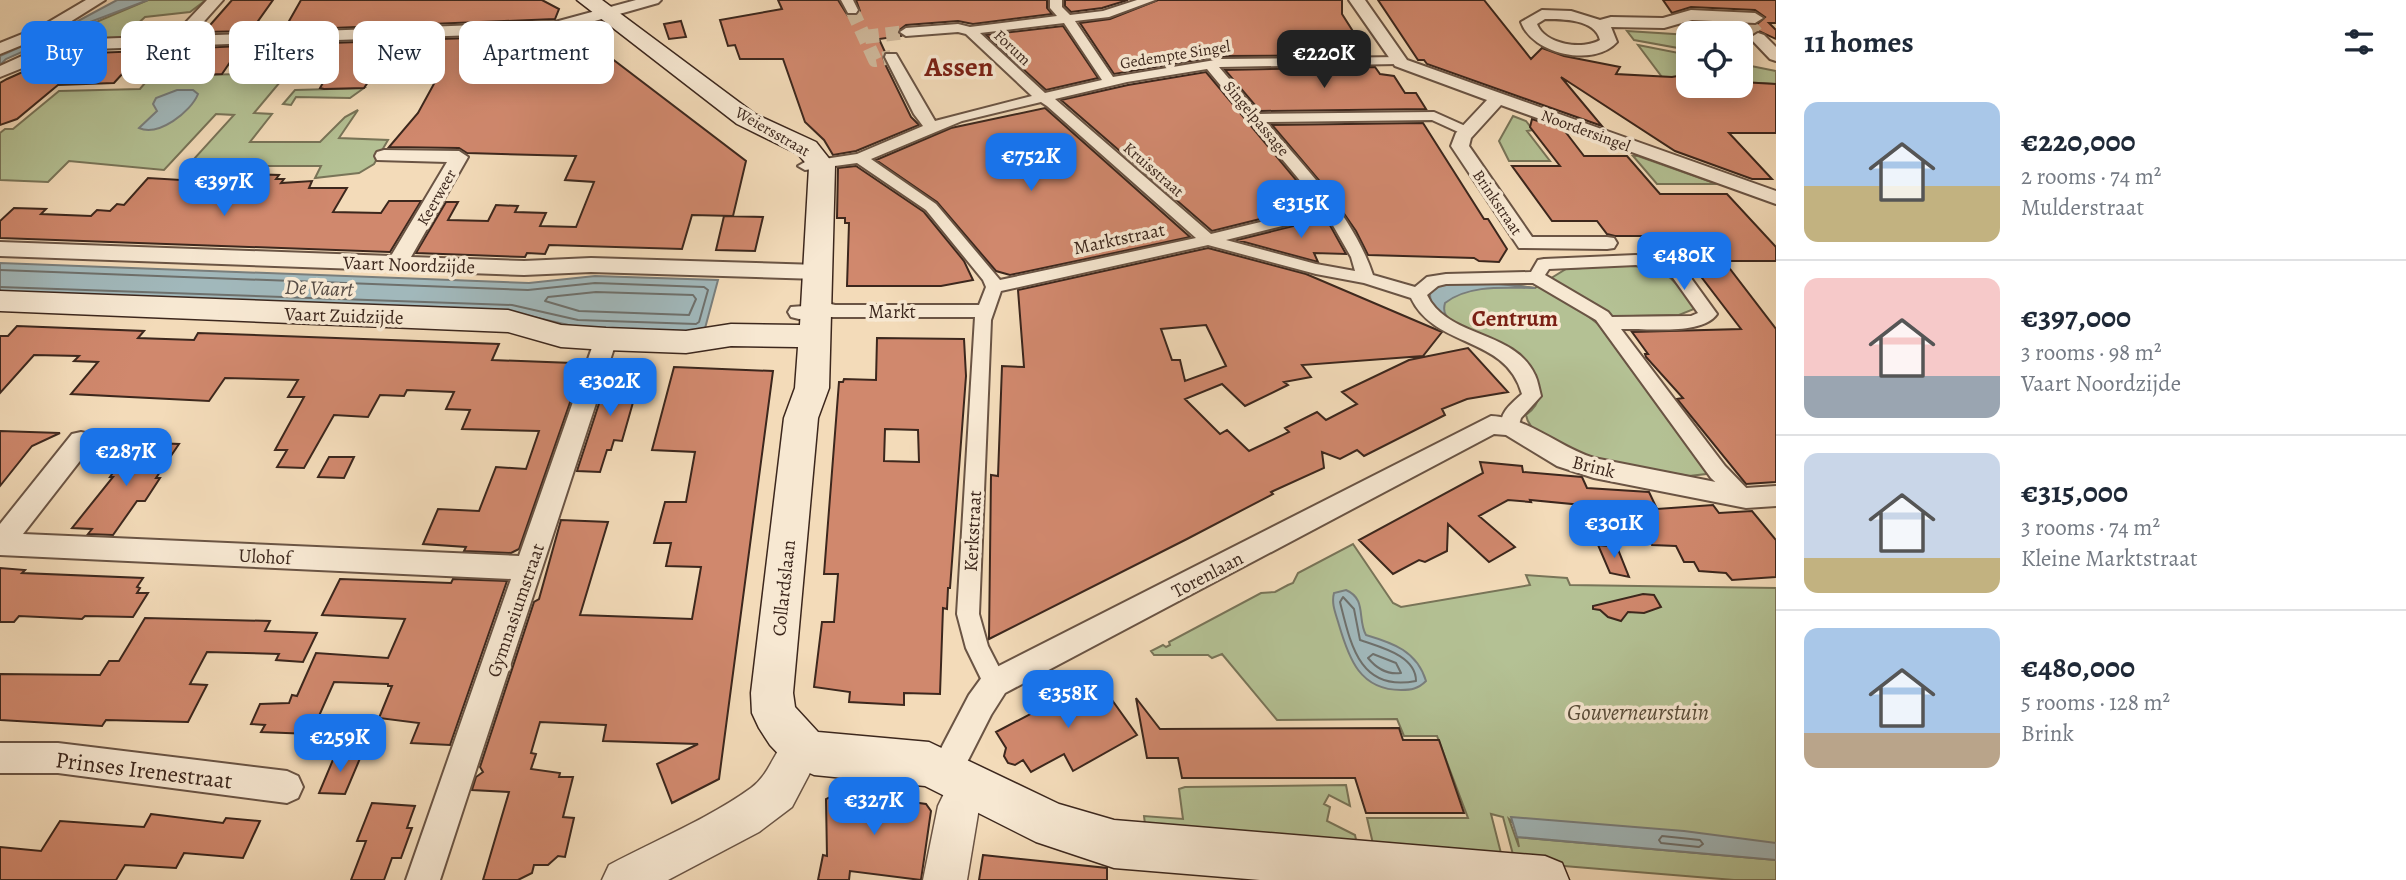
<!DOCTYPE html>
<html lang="en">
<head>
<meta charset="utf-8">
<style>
  :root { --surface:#fff; --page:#f2f2f3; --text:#1f2937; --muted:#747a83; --line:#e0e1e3; --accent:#1a73e8 }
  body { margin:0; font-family:Alegreya,serif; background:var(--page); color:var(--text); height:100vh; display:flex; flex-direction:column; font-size:26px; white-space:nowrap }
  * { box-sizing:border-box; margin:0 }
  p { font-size:23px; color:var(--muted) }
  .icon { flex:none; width:38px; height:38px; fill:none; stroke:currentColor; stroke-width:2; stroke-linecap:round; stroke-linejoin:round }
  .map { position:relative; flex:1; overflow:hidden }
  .side { display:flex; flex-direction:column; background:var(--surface); width:630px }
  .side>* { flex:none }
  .guide { position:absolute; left:21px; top:21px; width:665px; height:63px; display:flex; gap:14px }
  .controls { position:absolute; left:1676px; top:21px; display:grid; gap:14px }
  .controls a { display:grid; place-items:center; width:77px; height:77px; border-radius:14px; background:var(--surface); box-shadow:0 4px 18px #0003; font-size:35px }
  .price { position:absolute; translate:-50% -60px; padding:0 16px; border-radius:14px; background:var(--accent); color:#fff; font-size:23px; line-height:46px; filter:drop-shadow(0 2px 4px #0008) }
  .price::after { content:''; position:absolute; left:50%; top:42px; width:21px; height:16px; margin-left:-10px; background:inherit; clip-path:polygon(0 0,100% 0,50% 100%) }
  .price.current { background:#222; color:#fff }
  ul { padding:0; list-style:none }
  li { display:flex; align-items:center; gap:21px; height:175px; padding:0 28px }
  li+li { border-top:2px solid var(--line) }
  li span { display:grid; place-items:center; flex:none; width:196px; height:140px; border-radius:14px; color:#555 }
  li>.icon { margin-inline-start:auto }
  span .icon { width:84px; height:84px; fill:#fffc; stroke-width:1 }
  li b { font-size:30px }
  h2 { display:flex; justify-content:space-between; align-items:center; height:84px; padding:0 28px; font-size:30px }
  .chip { padding:0 24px; border-radius:14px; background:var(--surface); box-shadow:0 4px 18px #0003; font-size:24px; line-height:63px }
  .chip.current { background:var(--accent); color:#fff }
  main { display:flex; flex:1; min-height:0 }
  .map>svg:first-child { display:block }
  .green { fill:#b4c194; stroke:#787458; stroke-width:2 }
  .water { fill:#a1b8bb; stroke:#797e7c; stroke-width:2 }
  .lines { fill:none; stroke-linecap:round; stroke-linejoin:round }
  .shore { stroke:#6e706c; stroke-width:2 }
  .building { fill:#d0886d; stroke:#3c271d; stroke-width:2; fill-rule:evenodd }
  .pedestrian-tunnel { stroke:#ceb79a; stroke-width:14; stroke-dasharray:14 7; stroke-linecap:butt }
  .minor-tunnel { stroke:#ceb79a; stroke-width:18; stroke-dasharray:18 9; stroke-linecap:butt }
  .pedestrian-casing { stroke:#6a5444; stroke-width:4 }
  .minor-casing { stroke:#6a5444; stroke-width:4 }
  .tertiary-casing { stroke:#6a5444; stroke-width:3 }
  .secondary-casing { stroke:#3c271d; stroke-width:3 }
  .pedestrian { fill:#f7e8d2; fill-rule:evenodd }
  .minor { fill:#f7e8d2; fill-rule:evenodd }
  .tertiary { fill:#f7e8d2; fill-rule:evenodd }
  .secondary { fill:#f7e8d2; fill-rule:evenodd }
  .labels { text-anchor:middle; stroke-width:7; stroke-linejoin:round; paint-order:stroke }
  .far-street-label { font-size:16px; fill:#3c271d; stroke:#f7e8d2 }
  .street-label { font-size:19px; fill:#3c271d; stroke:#f7e8d2 }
  .water-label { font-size:21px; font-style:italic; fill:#554b44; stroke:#f7e8d2 }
  .quarter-label { font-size:23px; font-weight:bold; fill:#7a1f14; stroke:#f7e8d2 }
  .near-park-label { font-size:23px; font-style:italic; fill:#5a4e3b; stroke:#f7e8d2 }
  .near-street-label { font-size:23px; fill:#3c271d; stroke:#f7e8d2 }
  .far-town-label { font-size:28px; font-weight:bold; fill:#7a1f14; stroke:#f7e8d2 }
</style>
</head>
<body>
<main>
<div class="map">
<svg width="1776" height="880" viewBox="0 0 1776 880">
  <rect width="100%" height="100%" fill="#f3dbb9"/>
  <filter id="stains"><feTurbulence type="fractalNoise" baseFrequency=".00286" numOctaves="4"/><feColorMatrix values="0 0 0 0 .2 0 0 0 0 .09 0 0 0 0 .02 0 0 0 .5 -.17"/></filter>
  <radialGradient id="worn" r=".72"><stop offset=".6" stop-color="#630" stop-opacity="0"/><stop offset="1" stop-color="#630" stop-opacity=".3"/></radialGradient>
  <path class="green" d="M148,0H206L190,12L145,17L120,40L42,51L35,48Z
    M1627,31L1689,35V50L1634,40Z
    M1638,45L1689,55V79L1662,77Z
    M176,46H190L170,76L310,72L302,81H291L294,76H285L254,113L272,114L250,142H320L345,117L358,110L339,138L388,140L374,164L359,173L315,178L321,166H227L220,173L183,171L234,115L216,114L164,170L69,161L48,182L0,180V133L5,129H13L59,91L140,89Z
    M1741,64L1776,71V84L1741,82Z
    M364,88L350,98L296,97L291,105L283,104L295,90Z
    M1513,116L1526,121L1533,130L1527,131L1550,161H1509L1499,141Z
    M1633,156H1638L1717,184H1657Z
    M1630,265C1666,267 1671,277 1692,303L1694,309L1679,315L1589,317L1598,324L1706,471V474L1689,476C1655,470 1532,455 1526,415C1543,403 1541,389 1533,373L1436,312L1429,297L1507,284L1535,288L1566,269Z
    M1353,544L1393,603L1401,607L1530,585L1526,575L1567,578L1570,585L1776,588V853L1520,828L1509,819L1519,847L1517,837L1776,860V880H1734L1515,862L1503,817L1491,814L1503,861L1374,848L1367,818H1468L1437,736H1404L1397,719L1277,720L1222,654L1212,658L1208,655H1154L1151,651L1163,645L1166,647L1170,645L1169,642L1261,593L1275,592L1288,585L1293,583L1298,573Z
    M1346,785L1350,806L1329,795L1324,804L1330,807L1327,821L1355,835L1358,849L1146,832L1144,816L1183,819L1179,789L1185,787Z"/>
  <path class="water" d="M117,0H148L85,24L6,59L0,65V56L78,21Z
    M177,90H193L198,94C191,112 158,137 139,128L157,111L153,104L156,98Z
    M0,263L529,283L595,276L718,280L704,332L577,327L512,312L0,293Z
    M1481,282L1535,288C1506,288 1469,284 1445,303C1442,314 1447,318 1456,324C1442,315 1429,310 1430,292C1443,279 1464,283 1481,282Z
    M1346,590C1367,599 1357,619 1366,635C1393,643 1417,651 1426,681C1418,689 1411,690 1401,690C1360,690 1349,659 1339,625C1336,614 1331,604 1334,593Z
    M1511,817L1684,831L1776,843V860L1517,837Z"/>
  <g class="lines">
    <path class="shore" d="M0,270L528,290L595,283L704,287L708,290L699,322L696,324L578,320L512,305L0,287
      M596,292L693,295L696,299L689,315L579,311L545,301L548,297Z
      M1343,597L1354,609L1360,640C1379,647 1416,655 1416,681C1360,692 1351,646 1340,602Z
      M1373,654L1396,663L1401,673C1387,675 1377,669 1368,658Z
      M1662,836L1700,840L1703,844L1699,847L1661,843L1659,840Z"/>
  </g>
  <path class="building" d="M232,0H273L251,31L204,32Z
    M301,0H542L559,9L555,19L284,30Z
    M778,0H838L848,16H856L860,11L856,0H1047V8L1052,14L973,24L958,21L906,25L898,31L901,36L879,39L885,52L883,56L885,64L911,117L919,125L856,151L833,155L824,140L805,122L783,59H740L735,45L728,46L720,20L782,9Z
    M1065,0H1128L1102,8L1071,12L1065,6Z
    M1158,0H1342V14L1368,55L1221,56L1114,74L1080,23L1110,19Z
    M1378,0H1484L1531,59L1542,48L1564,56L1620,67L1616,74L1672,77L1689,74V86H1741V82L1776,84V133H1729L1772,179H1752L1675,151L1561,77L1602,126L1427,64L1424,60H1418Z
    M1663,0H1776V23H1769L1776,30V39L1759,31L1748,37H1741V33H1688L1682,25L1692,23L1755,26L1765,17L1755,10L1691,7L1672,13Z
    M681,21L686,37L669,39L664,24Z
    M1063,26L1098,78L1046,90L986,35Z
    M550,35L546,46L594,45L746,161L733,216L692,215L682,249L549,245L545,254L527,253L525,257L416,253L446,202H458L448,220L488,221L496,205L518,206L515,212L546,213L540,226L576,227L594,182L565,180L576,156L467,153L459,148L389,147L418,113L441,71L375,72L364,88L324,89L320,88L328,74L320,75L327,62L289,63L284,71L258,73L275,45Z
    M241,46L222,74L180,76L199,48Z
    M143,51L114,83L58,85L17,119L0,125V83L7,79L47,61L58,66L68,54Z
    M1375,67L1380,74L1394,76L1405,93H1416L1426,109L1260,111L1225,70Z
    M1206,72L1317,205L1212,231L1061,100L1128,85Z
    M1045,108L1190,237L1010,275L996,271L937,202L876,160L951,128Z
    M1532,119L1564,130L1584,156H1627L1660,194H1727L1776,247V261H1724L1776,329V482L1746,484L1677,399L1683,398L1646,357L1645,354H1648L1632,332L1741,329L1670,236H1615L1607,234L1597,221H1552L1512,166H1560L1530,127Z
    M1423,123L1484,219H1488L1507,249L1499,262L1479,261L1474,258L1368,255L1356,231L1329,192L1272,125Z
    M856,166L924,212L964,261L973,280L941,286H847L849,223H845V218H837L838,168Z
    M249,174L279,175L276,179H284L281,183L312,181L309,188H347L333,212L381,213L389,201H421L390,252L0,238V221L14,208L46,209L41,214L91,216L97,210L110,211L117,204L124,205L148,178L231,183Z
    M724,216L763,217L755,251L716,250Z
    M1326,218L1346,254L1314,253L1318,262L1237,240Z
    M1208,248L1306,274L1442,332L1423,356L1302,365L1311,377L1284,382L1288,385L1245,406L1222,384L1185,399L1220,434L1227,430L1249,451L1289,432L1285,428L1317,412L1326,420L1357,404L1342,392L1409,360L1468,348L1508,392L1467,399L1442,409L1445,415L1364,456L1357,450L1340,459L1322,452L1324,468L1271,492L1273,494L1187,539L989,639L991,475L998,476L1002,366L1024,367L1018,290ZM1206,325L1226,366L1185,381L1180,360H1172L1161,329Z
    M17,326L144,331L138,338L194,340L198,333L499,344L492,360L572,363L570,368H582L519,549L511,553L464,551L466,547L423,544L438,509L479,511L496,467L526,469L539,431L462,429L470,410L446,409L454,392L407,390L404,396L380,395L368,417L334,415L304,468L277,467L287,450H275L304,397H288L298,380L225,378L209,401L71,394L98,362L74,361L79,356L34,355L0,393V336H8Z
    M877,338L964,339L966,376L950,588H948L947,609L943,608L940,694L904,693V705L849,702L850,692L814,687L822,622H834L838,574H824L839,382H843L844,379L876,380ZM885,429L918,430L919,462L884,461Z
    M674,367L773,371L719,779L672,803L657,764L698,744L603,741L606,725L540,722L531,753L536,754L531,769L560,773L559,777H573L563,817L574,818L565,857L558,856L548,865H534L532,873L518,880H483L509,792L472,790L476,777L483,772L480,767L534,602L539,599L561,520L608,522L580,615L692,619L701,567L666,566L671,543H654L665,502H686L695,452L652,450Z
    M610,370L642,371L622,441L614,440L611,450H607L600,472L577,471Z
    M0,431L60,433L32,446L0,486Z
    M153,443L179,444L156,478H160L145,501H137L113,535L88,534L92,529L72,528L113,477H110L131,447L149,448Z
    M329,457H354L344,478L318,477Z
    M1480,462L1522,466L1523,472L1582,477L1587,488L1649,492L1657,509L1713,505L1719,513L1752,511L1776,540V577L1732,580L1726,573L1699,571L1694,562H1684L1676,546L1652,545L1643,526L1620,523L1613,508L1530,500L1531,502L1508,500L1479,516L1515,547L1489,562L1448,524L1447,551L1425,562L1419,560L1393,574L1359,540L1483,473Z
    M1598,545L1617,547L1629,577L1610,573Z
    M0,568L25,570L22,573L143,578L137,587L140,588L137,593H148L133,617L85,616L82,619L19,616L14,622H0Z
    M340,579L451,583L453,579L507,581L450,745L411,743L419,723L379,718L392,686H388V684L334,682L311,734L261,732L265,725L251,724L260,704L289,703L292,695L297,696L316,653L388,658L405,619L322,615Z
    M1643,594L1654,595L1661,607L1644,613L1628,612L1621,621L1608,617L1600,610L1593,609V606Z
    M145,618L270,621L265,631L317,633L303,662L276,660L279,654L207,652L190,684L207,685L188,722L106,720L102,726L0,720V674L100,675L109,661H119Z
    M1097,679L1137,735L1073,771L1064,754L1031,772L1023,760L1015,765L1008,763L1004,756L1006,748L996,732Z
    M1136,698L1160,729L1399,728L1403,740H1439L1464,813H1366L1355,778H1182L1178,758H1147Z
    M335,755L361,756L345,794L319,793Z
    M840,792L926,804L931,811L921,880L850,871L849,880H818L823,855L827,856L826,799Z
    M372,803L415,806L407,828H412L401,858H392L384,880H351L366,841H357Z
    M151,814L223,823L226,818L260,821L243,858L184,853L176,868L125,865L116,880H0V847L41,851L60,821L144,827Z
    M983,855L1107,868V880H979Z"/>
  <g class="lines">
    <path class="pedestrian-tunnel" d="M852,10L875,60L891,57
      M865,37L906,32"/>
    <path class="minor-tunnel" d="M1713,26L1717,30L1752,31L1758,38"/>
    <g class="pedestrian-casing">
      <path id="pedestrian" d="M841,0H853L858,10L856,13H848Z
        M1050,0H1062V7L1070,15L1103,11L1137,0H1155L1109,17L1075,21L1113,77L1221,59L1402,57V63L1397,64L1219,67L1259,114L1434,112L1472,129L1474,132L1467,136L1432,120L1266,122C1306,169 1353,215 1373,275L1415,287L1427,277L1446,274L1531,272L1538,260L1544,259L1636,255L1670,262L1683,267L1717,314C1702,336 1646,328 1621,329L1725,466L1756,498L1753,504L1746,506L1739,504L1711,478L1596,320L1533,283L1446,284L1438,286L1427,295C1447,338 1515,330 1535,375C1538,381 1539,389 1541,396L1521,418L1517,431L1510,433L1503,431C1496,415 1511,404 1522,394C1506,335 1435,349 1411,298L1364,283L1316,274L1208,245L1001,291L991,320L979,614L988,646L1007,683L1003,691L995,694L987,691L966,648L957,614L975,317H831L822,311L831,305H979L986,287L983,280L926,210L857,163L805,170L798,166L805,162L857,154L923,126L914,114L885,57L886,54H896L935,121L1032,96L966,34L958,32L906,36L900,32L906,28L958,24L970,27L1057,16L1050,8ZM1064,23L1102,80L1045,93L980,33ZM1207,69L1322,207L1211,234L1055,99L1127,82ZM1041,102L1047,106L1196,238L1000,280L936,204L871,159L962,121ZM1327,215L1351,257L1355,271L1316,264L1226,240ZM1636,265L1671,275L1698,313L1691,316L1612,317L1608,312L1545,275L1549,269Z"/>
    </g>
    <g class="minor-casing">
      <path id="minor" d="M86,0H105L54,32L0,54V43L42,26Z
        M207,0H223L191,36L555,22L636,0H661L658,3L556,32L67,50L0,77V66L44,46L67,40L173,36Z
        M1349,0H1365L1407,60L1776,191V204L1501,105L1471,138L1469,146L1532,237H1607L1614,238L1617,243L1614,248L1607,249L1519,248L1451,146L1456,133L1487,100L1395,66Z
        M1542,10L1571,11L1600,20L1611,17L1663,18L1691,10L1755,13L1763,18L1755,23L1692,20L1664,28L1611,27L1617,42C1594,68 1532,54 1521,22ZM1545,19C1563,19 1595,19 1600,40C1583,50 1545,45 1537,24Z
        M1758,33L1764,35L1776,47V61L1770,59L1750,38Z
        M384,150L459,151L468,157L411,257L524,261L591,258L818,265L825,267L828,272L825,277L818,279L591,272L524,275L0,256V242L391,256L447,162L377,160L375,156L377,152Z
        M831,304L839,306L842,311L839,316L799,319L791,317L788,312L791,307Z
        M606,331L614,333L617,339L440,880H406L511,579L0,555V524L72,434L81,432L90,434L93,441L90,448L23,534L519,556L595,339L598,333Z
        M1491,416C1530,418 1558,447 1594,458L1746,488L1776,486V506L1746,508L1594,478L1557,466L1506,435L1494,434L1005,693L991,715L957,782L946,787L935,782L930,771L935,760L969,695L985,673Z
        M0,743H58L287,771L298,776L303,787L298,798L287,803L58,773H0Z"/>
    </g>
    <g class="tertiary-casing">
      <path id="tertiary" d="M803,729L817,734L823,748L792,807L759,832L668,880H602L609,865C656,840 708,819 751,788C775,770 774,740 803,729Z
        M970,763L984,769L990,783L979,808L967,880H923L938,806L956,769Z"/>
    </g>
    <g class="secondary-casing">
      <path id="secondary" d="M577,0H602L755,114L816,142L835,166L829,388L818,418L793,693L795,707L818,732L929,742L1059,804L1114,820L1545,856L1562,863L1569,880H1260L1114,868L1036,842L925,786L814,775L787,763L770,745L759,728L752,713L751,693L784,418L795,388L798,347L731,346L686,353L606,350L561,347L508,332L0,311V291L508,310L561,325L606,328L686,331L731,324L800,325L809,167L798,154L737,124Z"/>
    </g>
    <use href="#pedestrian" class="pedestrian"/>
    <use href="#minor" class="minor"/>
    <use href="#tertiary" class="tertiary"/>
    <use href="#secondary" class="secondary"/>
  </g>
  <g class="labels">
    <g class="far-street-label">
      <text transform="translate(1013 47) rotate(43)" y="6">Forum</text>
      <text transform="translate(1175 54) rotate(-9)" y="6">Gedempte Singel</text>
      <text transform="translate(1257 118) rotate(50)" y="6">Singelpassage</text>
      <text transform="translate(1586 130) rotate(20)" y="6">Noordersingel</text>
      <text transform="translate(773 131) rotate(30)" y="6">Weiersstraat</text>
      <text transform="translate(1154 169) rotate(41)" y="6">Kruisstraat</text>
      <text transform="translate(436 197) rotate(-60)" y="6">Keerweer</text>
      <text transform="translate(1498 202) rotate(56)" y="6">Brinkstraat</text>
    </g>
    <g class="street-label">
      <text transform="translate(1119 238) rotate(-12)" y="7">Marktstraat</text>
      <text transform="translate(409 264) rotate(2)" y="7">Vaart Noordzijde</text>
      <text x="892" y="318">Markt</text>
      <text transform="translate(344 315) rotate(2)" y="7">Vaart Zuidzijde</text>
      <text transform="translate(1594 466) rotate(14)" y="7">Brink</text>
      <text transform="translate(972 531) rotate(-87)" y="7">Kerkstraat</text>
      <text transform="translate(265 556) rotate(3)" y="7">Ulohof</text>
      <text transform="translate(1207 574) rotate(-28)" y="7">Torenlaan</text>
      <text transform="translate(783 588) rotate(-84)" y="7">Collardslaan</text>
      <text transform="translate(515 610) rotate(-71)" y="7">Gymnasiumstraat</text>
    </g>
    <g class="water-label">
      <text transform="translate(319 288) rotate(2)" y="7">De Vaart</text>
    </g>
    <g class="quarter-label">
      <text x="1515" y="326">Centrum</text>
    </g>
    <g class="near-park-label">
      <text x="1638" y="720">Gouverneurstuin</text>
    </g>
    <g class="near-street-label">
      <text transform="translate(144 770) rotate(7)" y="8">Prinses Irenestraat</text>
    </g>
    <g class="far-town-label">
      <text x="959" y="76">Assen</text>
    </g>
  </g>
  <rect width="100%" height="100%" filter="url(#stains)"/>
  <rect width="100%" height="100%" fill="url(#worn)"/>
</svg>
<div class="controls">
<a><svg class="icon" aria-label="locate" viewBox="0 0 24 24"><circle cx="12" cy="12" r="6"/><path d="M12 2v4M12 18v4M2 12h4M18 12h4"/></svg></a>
</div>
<b class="price current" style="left:1324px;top:90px">€220K</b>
<b class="price" style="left:1031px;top:193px">€752K</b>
<b class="price" style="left:224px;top:218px">€397K</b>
<b class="price" style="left:1301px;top:240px">€315K</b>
<b class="price" style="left:1684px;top:292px">€480K</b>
<b class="price" style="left:610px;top:418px">€302K</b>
<b class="price" style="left:126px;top:488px">€287K</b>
<b class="price" style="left:1614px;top:560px">€301K</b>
<b class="price" style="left:1068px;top:730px">€358K</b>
<b class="price" style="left:340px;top:774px">€259K</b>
<b class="price" style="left:874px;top:837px">€327K</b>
<div class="guide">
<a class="chip current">Buy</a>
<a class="chip">Rent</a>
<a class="chip">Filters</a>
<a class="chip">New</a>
<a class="chip">Apartment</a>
</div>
</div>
<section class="side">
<h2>11 homes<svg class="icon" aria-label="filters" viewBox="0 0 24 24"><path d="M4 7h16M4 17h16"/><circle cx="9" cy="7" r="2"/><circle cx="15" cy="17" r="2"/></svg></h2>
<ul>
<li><span style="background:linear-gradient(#a9c7e8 60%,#c2b280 0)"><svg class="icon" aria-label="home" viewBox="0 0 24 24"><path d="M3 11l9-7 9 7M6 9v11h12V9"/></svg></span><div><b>€220,000</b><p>2 rooms · 74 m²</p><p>Mulderstraat</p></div></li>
<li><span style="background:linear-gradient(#f6c9c9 70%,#9aa5b1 0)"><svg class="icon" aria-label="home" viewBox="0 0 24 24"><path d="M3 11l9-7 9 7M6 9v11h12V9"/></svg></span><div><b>€397,000</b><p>3 rooms · 98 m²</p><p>Vaart Noordzijde</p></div></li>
<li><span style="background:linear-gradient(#c9d6e8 75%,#c2b280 0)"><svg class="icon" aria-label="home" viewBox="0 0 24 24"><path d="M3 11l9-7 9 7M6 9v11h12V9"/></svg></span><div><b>€315,000</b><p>3 rooms · 74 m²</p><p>Kleine Marktstraat</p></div></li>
<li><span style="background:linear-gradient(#a9c7e8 75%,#b9a48a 0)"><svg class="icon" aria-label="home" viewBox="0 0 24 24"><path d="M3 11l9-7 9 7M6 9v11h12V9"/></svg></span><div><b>€480,000</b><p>5 rooms · 128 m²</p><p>Brink</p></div></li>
</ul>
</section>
</main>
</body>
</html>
